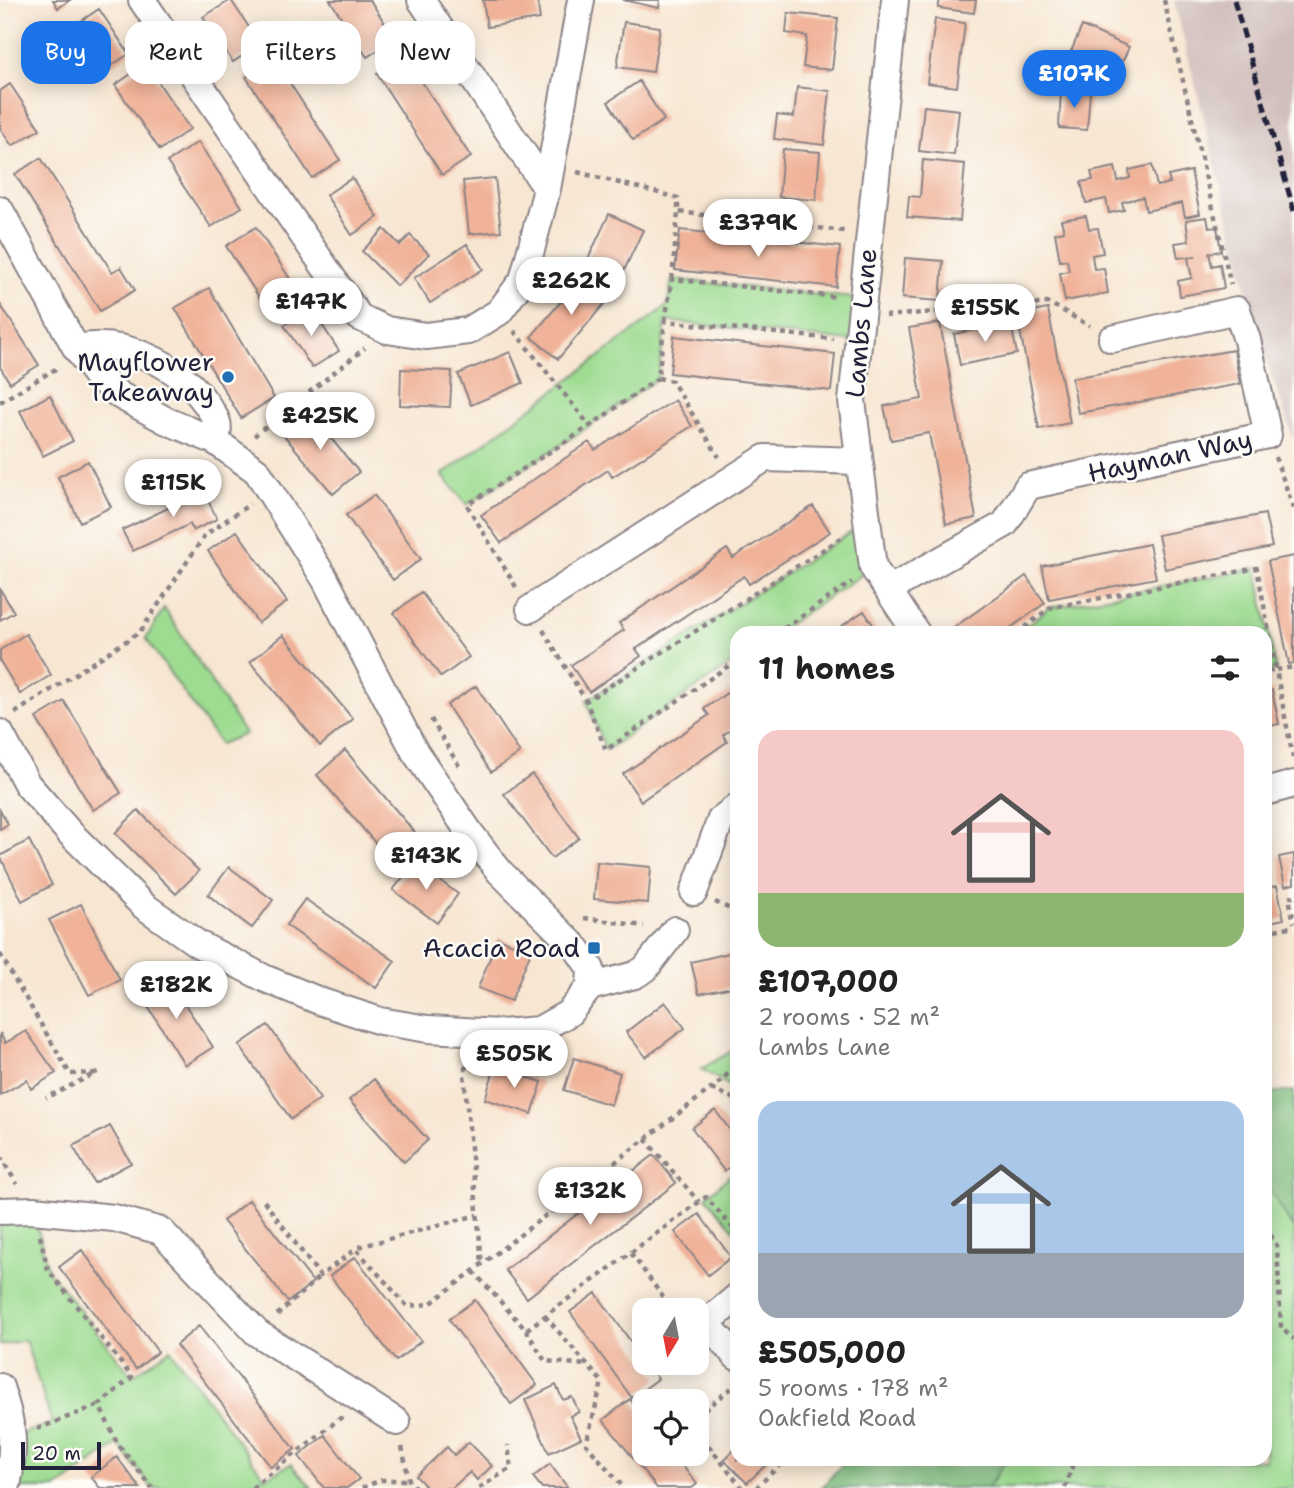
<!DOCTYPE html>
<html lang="en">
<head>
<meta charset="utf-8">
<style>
  :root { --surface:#fff; --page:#f6f6f6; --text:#222; --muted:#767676; --accent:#1a73e8 }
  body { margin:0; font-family:"Shantell Sans",sans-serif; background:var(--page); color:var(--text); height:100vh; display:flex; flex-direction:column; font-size:26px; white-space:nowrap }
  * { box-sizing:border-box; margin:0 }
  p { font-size:23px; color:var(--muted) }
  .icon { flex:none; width:38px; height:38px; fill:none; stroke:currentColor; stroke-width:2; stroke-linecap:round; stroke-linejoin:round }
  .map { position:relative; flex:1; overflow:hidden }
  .drawer { position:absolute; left:730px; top:626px; width:542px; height:840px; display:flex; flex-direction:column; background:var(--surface); border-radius:21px; box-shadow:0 4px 18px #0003 }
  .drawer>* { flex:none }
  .top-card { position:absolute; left:21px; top:21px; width:604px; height:63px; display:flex; gap:14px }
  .needle { width:46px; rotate:190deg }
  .buttons { position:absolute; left:632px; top:1298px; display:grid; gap:14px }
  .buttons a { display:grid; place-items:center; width:77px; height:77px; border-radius:14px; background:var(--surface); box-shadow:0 4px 18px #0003; font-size:35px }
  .scale { position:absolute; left:21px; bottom:18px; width:80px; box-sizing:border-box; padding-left:7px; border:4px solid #22223b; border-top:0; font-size:19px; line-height:24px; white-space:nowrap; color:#22223b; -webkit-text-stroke:5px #fdfcf7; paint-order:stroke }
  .price { position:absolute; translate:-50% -60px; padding:0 16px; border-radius:24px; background:#fff; color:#222; font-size:23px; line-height:46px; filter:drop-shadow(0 2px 4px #0008) }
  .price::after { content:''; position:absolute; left:50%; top:42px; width:21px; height:16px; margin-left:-10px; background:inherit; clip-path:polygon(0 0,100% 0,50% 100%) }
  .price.active { background:var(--accent); color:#fff }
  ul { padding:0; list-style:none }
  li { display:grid; align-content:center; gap:14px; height:371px; padding:0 28px }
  li span { display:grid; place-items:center; height:217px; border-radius:21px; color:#555 }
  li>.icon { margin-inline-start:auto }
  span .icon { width:126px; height:126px; fill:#fffc; stroke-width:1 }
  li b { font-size:30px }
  h2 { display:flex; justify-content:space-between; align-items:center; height:84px; padding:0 28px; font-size:30px }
  .chip { padding:0 24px; border-radius:21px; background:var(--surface); box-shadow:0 4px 18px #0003; font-size:24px; line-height:63px }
  .chip.active { background:var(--accent); color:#fff }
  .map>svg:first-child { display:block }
  .industrial { fill:#d1bfbd }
  .green { fill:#9ddc91; stroke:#607f66; stroke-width:2 }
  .forest { fill:#7ebc7b; stroke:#506f5b; stroke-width:2 }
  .building { fill:#f0b298 }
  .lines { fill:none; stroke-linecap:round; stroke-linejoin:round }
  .minor-casing { stroke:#8c8486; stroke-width:30 }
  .path { stroke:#8c8486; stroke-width:4.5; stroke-dasharray:5 5; stroke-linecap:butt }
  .minor { stroke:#fff; stroke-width:26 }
  .rail { stroke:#22223b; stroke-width:5; stroke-dasharray:10 5; stroke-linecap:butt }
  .poi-dot { fill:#1f6fb2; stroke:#fdfcf7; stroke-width:2.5 }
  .labels { text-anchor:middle; stroke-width:5; stroke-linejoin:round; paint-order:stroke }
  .street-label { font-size:26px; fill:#22223b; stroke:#fdfcf7 }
  .poi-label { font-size:26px; fill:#22223b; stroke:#fdfcf7; text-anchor:end }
</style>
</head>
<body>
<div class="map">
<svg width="1294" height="1488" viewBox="0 0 1294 1488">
  <rect width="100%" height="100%" fill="#fdfcf7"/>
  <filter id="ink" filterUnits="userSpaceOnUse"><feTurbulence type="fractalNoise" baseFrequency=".0143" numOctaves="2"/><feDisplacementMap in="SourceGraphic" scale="14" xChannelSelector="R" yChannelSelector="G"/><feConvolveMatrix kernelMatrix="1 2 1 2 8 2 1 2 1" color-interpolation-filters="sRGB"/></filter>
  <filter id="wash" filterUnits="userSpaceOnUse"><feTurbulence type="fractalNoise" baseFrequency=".00686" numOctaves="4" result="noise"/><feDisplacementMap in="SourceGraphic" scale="28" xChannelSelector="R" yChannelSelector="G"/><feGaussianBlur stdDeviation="1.57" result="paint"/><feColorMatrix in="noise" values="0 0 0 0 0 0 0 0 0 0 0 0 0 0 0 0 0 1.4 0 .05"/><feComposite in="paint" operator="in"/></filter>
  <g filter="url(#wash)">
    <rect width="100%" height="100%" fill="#f7e6d2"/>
    <path class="industrial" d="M1174,0H1294V440L1260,342Z"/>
    <path class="green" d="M672,279L862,299L858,342L666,321L658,378L590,426L467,505L442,475L667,306Z
      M867,522L873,567L776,633L737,634V660L606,750L586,701Z
      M1257,568L1276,670L1265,672V634L1017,633L1049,608Z
      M164,608L245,734L220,744L146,639Z
      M737,1048V1090L701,1069Z
      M737,1169V1233L706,1197Z
      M1265,1177L1294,1220V1488H988L1006,1460H1265Z
      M33,1210L48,1270L132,1376L170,1349L265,1478L291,1464L312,1488H152L118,1444L57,1488H12V1437L52,1423L25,1340L0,1345V1211Z"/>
    <path class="forest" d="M1294,1091V1230L1265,1183V1093Z
      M846,1460H1006L988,1488H821Z"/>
    <g id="blocks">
      <path class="building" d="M53,0H70L58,8Z
        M231,0L260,44L233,62L203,17Z
        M330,0H370L395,39L367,57Z
        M483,0H537L540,19L487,27Z
        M623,0H660L659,8Z
        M940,0H976L974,13L938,8Z
        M99,9L129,54L101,72L72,27Z
        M788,13L838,18L832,70L803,67L807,36L786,33Z
        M935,19L965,23L957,87L927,83Z
        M624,22L660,27L653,72L617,67Z
        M1082,26L1129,47L1113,83L1066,63Z
        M405,56L471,157L442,175L377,74Z
        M274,59L340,160L312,178L246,77Z
        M146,64L190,129L160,150L115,85Z
        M639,81L664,120L633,140L608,102Z
        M10,84L40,129L12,146L0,128V91Z
        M797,87L830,91L824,145L774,139L777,115L794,117Z
        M1061,90L1090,92L1087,130L1059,128Z
        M924,106L959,110L954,155L919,151Z
        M198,142L242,207L211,227L167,162Z
        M783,149L820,152L816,200L779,197Z
        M41,158L112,272L121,267L135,290L100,311L15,174Z
        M923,160L965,164L960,221L907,217L909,196L920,197Z
        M1152,165L1157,186L1170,183L1168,176L1191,171L1200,214L1185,217L1182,203L1146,211L1143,197L1122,202L1124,210L1109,213L1106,199L1086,203L1081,182L1093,180L1091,172L1115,167L1118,181L1130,178L1129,170Z
        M352,178L378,217L352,235L326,195Z
        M495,178L501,231L469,234L463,181Z
        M609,214L643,230L621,277L587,261Z
        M1086,216L1089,229L1098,228L1103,253L1092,255L1094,269L1104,268L1108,293L1065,301L1060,273L1069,271L1067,260L1060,261L1055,233L1064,231L1061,220Z
        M1207,217L1209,228L1217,227L1221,251L1209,253L1212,266L1220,264L1224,288L1180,296L1178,281L1192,278L1188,258L1196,256L1178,258L1175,243L1189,241L1186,220Z
        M256,227L298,291L268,311L226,246Z
        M384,229L400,245L410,235L429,254L397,286L362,251Z
        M680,230L840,247L836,287L675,270Z
        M467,244L483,269L430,303L414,278Z
        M905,258L943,261L940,301L902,298Z
        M583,275L610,297L558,359L531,337Z
        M209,288L274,398L241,418L175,308Z
        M0,304L39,365L10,383L0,367Z
        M311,308L339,351L312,368L284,325Z
        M1048,309L1070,423L1039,429L1017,315Z
        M940,323L976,518L946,524L929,433L891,440L884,406L922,399L909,328Z
        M1011,323L1017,354L960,365L954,334Z
        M674,336L835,354L831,391L670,373Z
        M1234,350L1240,384L1078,413L1072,378Z
        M510,352L523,383L471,405L458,374Z
        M401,369L452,371L450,407L400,405Z
        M50,395L73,441L43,456L20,411Z
        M675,400L692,426L612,477L608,470L501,543L481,515L589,442L595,450Z
        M308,411L359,472L333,494L282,433Z
        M88,461L111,507L80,522L58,477Z
        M200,483L217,519L193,531L190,524L133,551L122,530L183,501L179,494Z
        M374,495L421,559L393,580L346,515Z
        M813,506L830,532L749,584L744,576L636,649L641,656L589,692L571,665L624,630L619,623L727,549L733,558Z
        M1265,514L1272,547L1165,569L1158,535Z
        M237,531L287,602L258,623L208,551Z
        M1149,544L1156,578L1049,599L1042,566Z
        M1294,556V663L1289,664L1268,561Z
        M1026,576L1045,603L1002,634H955L952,629Z
        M0,589L14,612L0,620Z
        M421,592L469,657L441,677L394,613Z
        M864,611L879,634H830Z
        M26,634L51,675L20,694L0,661V650Z
        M283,635L353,719L320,746L250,662Z
        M476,686L520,753L491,772L447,705Z
        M737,686V725L723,735L727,742L641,801L623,774L709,715L704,709Z
        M1272,690L1279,724L1265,727V691Z
        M64,701L121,793L93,810L36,718Z
        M345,750L417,835L389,859L317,775Z
        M532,774L579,838L552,858L504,794Z
        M0,810L8,824L0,829Z
        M138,810L199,871L176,894L115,833Z
        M29,840L52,885L22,901L0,856Z
        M1294,854V884L1285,886L1279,857Z
        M415,862L458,894L437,923L393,890Z
        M597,862L651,867L648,903L594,899Z
        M229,867L273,900L252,928L208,895Z
        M1277,886L1284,919L1265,923V888Z
        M305,899L395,961L376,988L286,925Z
        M81,904L120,980L89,995L49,920Z
        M498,938L531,951L511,1001L478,988Z
        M737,951V986L699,994L691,962Z
        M167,977L213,1047L185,1065L140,994Z
        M665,1002L685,1028L646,1057L626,1032Z
        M268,1025L320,1099L291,1119L239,1045Z
        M26,1031L56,1073L31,1089L27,1080L0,1095V1033L5,1043Z
        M574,1058L620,1073L611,1105L564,1090Z
        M495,1067L542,1082L532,1114L485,1099Z
        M374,1079L428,1140L404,1162L349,1100Z
        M715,1110L737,1139V1162L724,1171L692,1128Z
        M110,1126L131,1163L94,1183L73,1146Z
        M654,1155L676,1183L527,1298L505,1270Z
        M249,1200L313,1282L288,1302L223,1221Z
        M699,1214L731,1257L708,1275L675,1232Z
        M82,1250L158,1352L136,1369L59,1267Z
        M355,1257L421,1341L396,1361L330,1276Z
        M596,1293L644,1360V1363H647L658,1379L632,1398L570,1312Z
        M475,1300L537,1385L511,1404L449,1319Z
        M199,1326L295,1449L271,1467L176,1345Z
        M556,1385L563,1400L572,1397L579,1412L570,1416L581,1438L549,1453L525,1400Z
        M630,1399L644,1417V1454H673L697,1484L692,1488H657L603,1420Z
        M325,1435L359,1479L347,1488H324L299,1456Z
        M469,1442L492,1466L477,1480L470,1472L452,1488H427L416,1476L447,1447L454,1455Z
        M737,1447V1460H771L747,1483L724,1460Z
        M117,1457L140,1488H100L91,1477Z
        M550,1464L568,1488H542L533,1477Z"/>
    </g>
  </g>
  <g filter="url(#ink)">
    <use href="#blocks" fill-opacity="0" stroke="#8c8486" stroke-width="2"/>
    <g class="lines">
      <g class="minor-casing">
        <path id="minor" d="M142,0L359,317L387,330L426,336L468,331L499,312L523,280L547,189L581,0
          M421,0L547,189
          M895,0L852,401L873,567L917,634
          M0,210L76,348L96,375L119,395L167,421L215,441L257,471L325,579L415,752L470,833L500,872L578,950L591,969L590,987
          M76,348C123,338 178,364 205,402C215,417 222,423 215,441
          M888,590L1005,524L1028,486L1268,435L1247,340L1237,310L1112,339
          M530,609L765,458L859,461
          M0,733L27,784L70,833L144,906L198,944L266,979L322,1002L380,1021L428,1029L500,1033L539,1030L569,1013L590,987L635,975L645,969L675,930
          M1265,792L1294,784
          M694,892L721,819L737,807
          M0,1211L33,1210L114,1218L161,1231L257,1333L397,1422
          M737,1297L706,1323L737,1357
          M0,1387C13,1426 16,1445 7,1485L4,1488"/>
      </g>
      <path class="path" d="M1164,0L1231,285
        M577,172L678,198V212L844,231
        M672,279L678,212
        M885,316L1049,303L1090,326
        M665,321L672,279L837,297
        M514,331L590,426
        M658,378L672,381L719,457
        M0,402L59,367
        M254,436L365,348
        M1275,457L1294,509
        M516,587L467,505L590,426L658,378L665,321L833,339
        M543,630L586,701
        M776,634L852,582
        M1017,634L1049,608L1257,568L1276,670L1265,672
        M737,660L606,750L586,701L843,537
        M15,713L140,632L205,535L250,504
        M431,719L459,766
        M1293,758L1276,670L1294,667
        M1294,896L1289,897L1294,923
        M715,902L737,912
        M584,918L644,926
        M1265,932L1294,926
        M0,954L70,1074L96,1073L46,1098
        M468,1056L464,1074L482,1263
        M711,1089L737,1100
        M645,1139L699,1202
        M0,1156L17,1184
        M264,1201L320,1276L356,1249L407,1306L430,1304L721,1081L737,1064
        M1265,1226L1277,1246L1281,1328L1294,1339
        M40,1236L48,1270L132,1377L99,1405L118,1444L152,1488
        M359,1247L477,1215
        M631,1253L673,1311
        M473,1271L526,1330L706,1197L737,1233
        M277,1315L320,1276
        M545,1316L602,1382L586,1444L624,1488
        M526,1330L545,1361L585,1365
        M696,1416L733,1387L735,1382
        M37,1429L99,1405
        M696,1430L742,1488
        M402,1447L409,1480L416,1488
        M252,1488L343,1416
        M362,1488L381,1480H409
        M479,1488L511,1468L508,1445
        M756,1488L785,1460
        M1065,1488L1074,1460"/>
      <use href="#minor" class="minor"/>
      <path class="rail" d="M1234,0L1294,211"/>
    </g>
  </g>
  <g class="poi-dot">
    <circle cx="228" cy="377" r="7"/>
    <rect x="587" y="941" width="14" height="14" rx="3.5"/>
  </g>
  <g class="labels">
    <g class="street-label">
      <text transform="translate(861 323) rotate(-85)" y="9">Lambs Lane</text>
      <text transform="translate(1170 456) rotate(-12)" y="9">Hayman Way</text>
    </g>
    <g class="poi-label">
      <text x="214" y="371">Mayflower<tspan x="214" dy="30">Takeaway</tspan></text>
      <text x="580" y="957">Acacia Road</text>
    </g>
  </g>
</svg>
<div class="buttons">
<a><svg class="needle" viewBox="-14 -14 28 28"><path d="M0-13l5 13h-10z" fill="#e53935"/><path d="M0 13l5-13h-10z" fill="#767676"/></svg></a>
<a><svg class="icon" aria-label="locate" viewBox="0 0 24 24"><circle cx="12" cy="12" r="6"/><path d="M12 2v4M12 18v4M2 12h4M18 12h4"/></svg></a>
</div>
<div class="scale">20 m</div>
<b class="price active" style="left:1074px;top:110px">£107K</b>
<b class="price" style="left:758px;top:259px">£379K</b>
<b class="price" style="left:571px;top:317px">£262K</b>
<b class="price" style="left:311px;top:338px">£147K</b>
<b class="price" style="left:985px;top:344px">£155K</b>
<b class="price" style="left:320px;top:452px">£425K</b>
<b class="price" style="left:173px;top:519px">£115K</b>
<b class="price" style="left:426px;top:892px">£143K</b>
<b class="price" style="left:176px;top:1021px">£182K</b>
<b class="price" style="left:514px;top:1090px">£505K</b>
<b class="price" style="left:590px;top:1227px">£132K</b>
<div class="top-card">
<a class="chip active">Buy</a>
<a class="chip">Rent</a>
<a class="chip">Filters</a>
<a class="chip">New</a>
</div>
<section class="drawer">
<h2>11 homes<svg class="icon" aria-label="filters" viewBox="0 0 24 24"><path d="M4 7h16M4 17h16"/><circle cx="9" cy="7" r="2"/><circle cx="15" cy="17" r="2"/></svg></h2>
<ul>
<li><span style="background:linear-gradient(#f6c9c9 75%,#8fb573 0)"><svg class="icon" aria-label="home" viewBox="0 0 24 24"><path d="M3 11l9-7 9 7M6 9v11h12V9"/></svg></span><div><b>£107,000</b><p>2 rooms · 52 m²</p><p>Lambs Lane</p></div></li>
<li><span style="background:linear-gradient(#a9c7e8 70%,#9aa5b1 0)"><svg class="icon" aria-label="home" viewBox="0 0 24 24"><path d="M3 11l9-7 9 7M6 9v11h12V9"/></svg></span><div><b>£505,000</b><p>5 rooms · 178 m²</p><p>Oakfield Road</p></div></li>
</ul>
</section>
</div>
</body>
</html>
